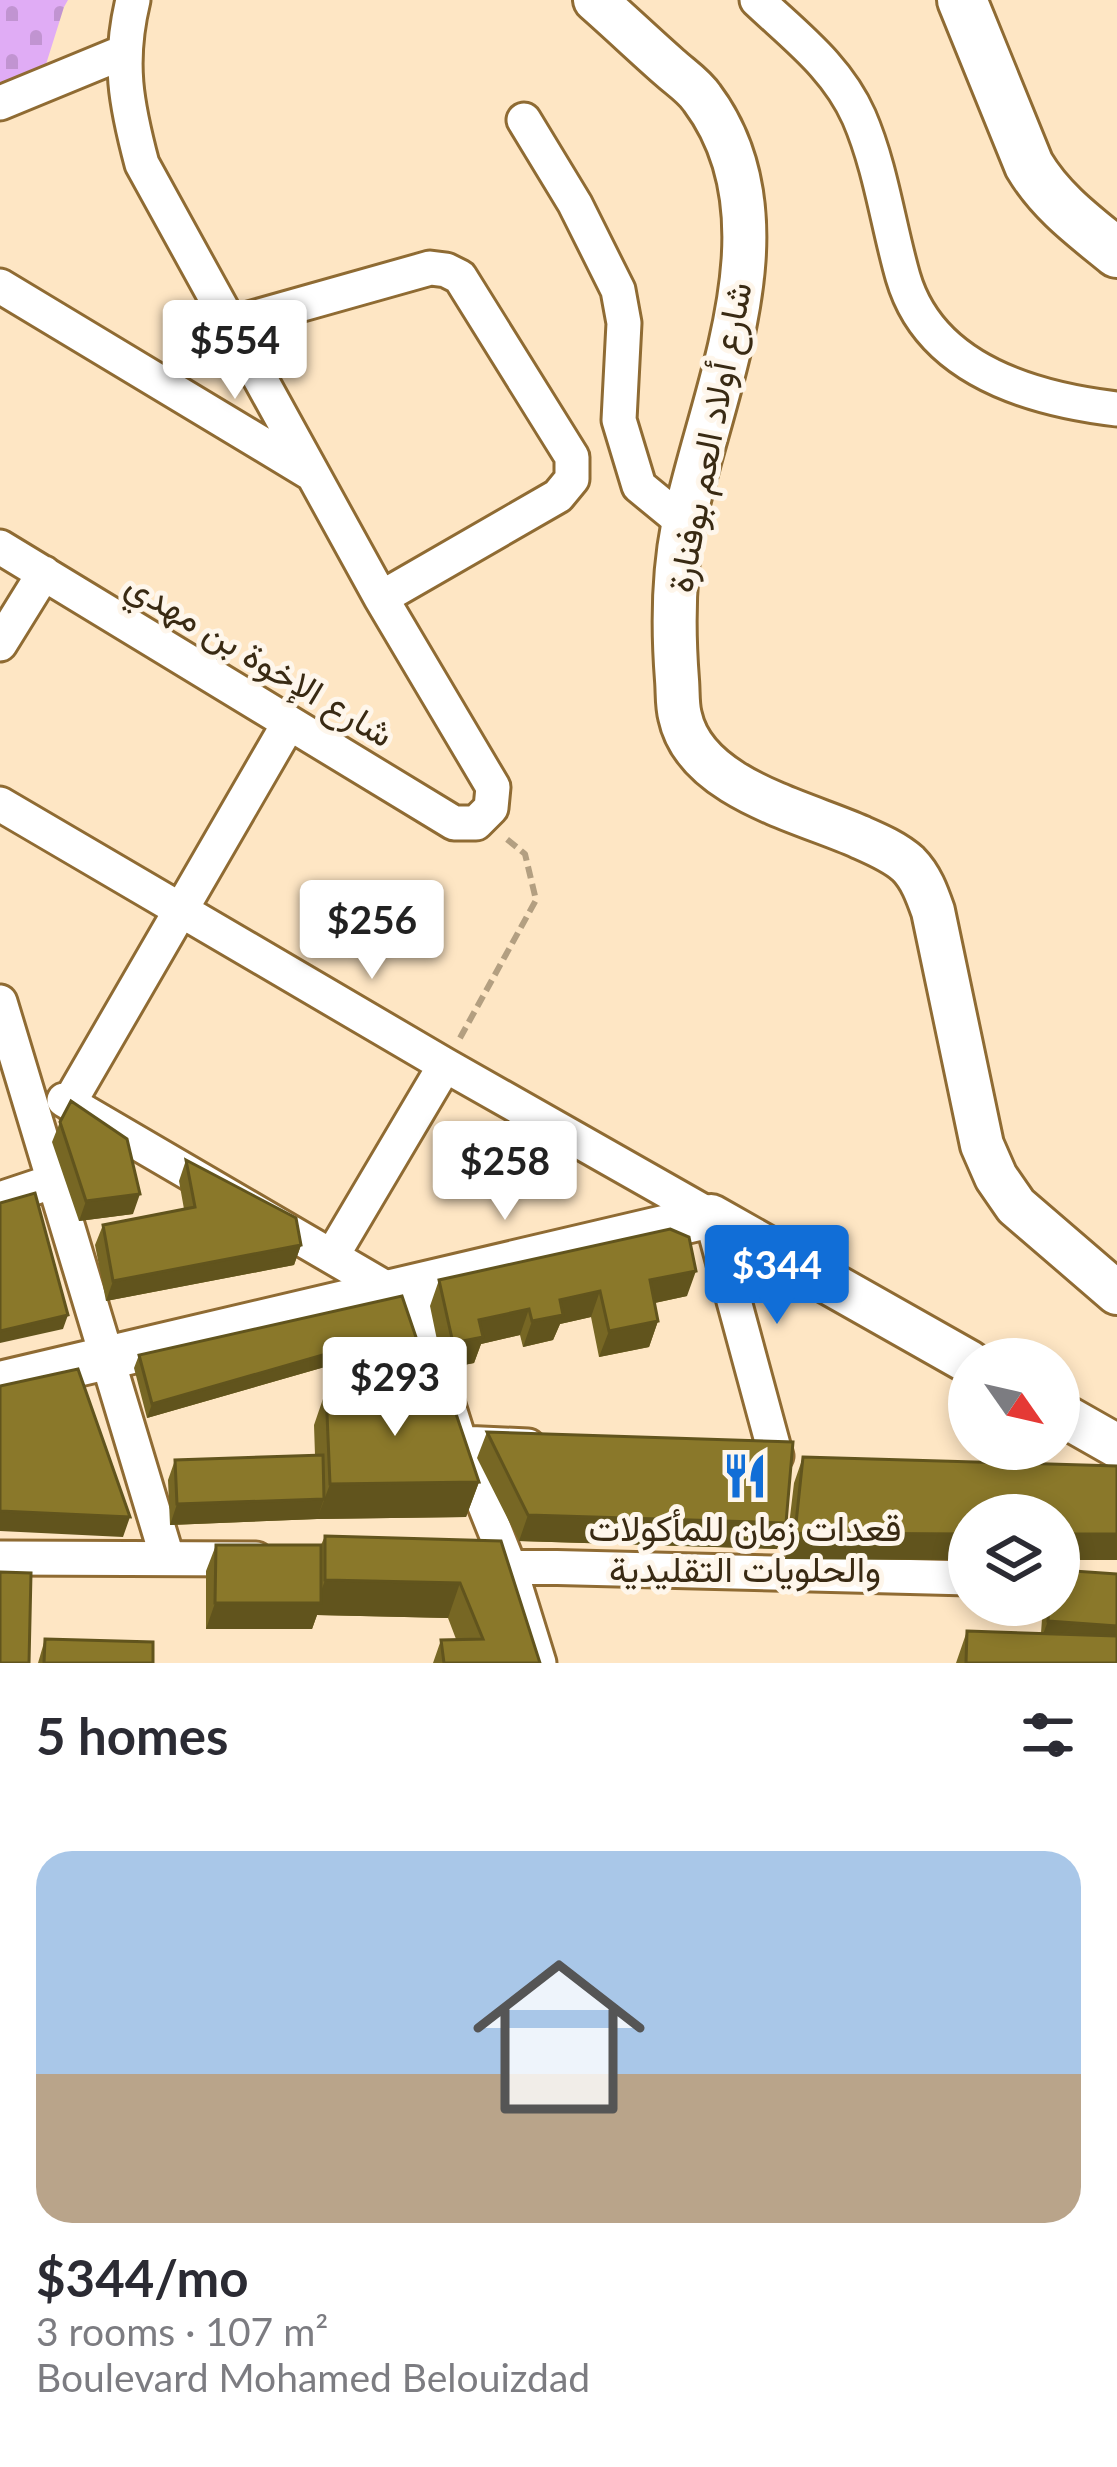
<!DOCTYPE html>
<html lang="en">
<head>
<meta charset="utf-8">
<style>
  :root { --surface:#fff; --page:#f2f2f3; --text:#2b2b33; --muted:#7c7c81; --accent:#116ed7 }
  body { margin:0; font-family:Lato,Vazirmatn,sans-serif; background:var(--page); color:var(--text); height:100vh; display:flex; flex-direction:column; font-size:45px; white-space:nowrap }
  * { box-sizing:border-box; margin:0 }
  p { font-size:39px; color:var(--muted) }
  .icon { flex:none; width:66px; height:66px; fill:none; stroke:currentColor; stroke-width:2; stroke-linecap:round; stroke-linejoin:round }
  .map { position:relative; height:1663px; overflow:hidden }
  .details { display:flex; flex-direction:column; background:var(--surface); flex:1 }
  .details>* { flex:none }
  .needle { width:78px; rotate:124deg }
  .controls { position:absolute; left:948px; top:1338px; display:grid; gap:24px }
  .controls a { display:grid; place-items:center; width:132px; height:132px; border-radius:50%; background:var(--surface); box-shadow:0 6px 18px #0003; font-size:60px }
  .price { position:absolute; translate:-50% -102px; padding:0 27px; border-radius:12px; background:#fff; color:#222; font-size:39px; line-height:78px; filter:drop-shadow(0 3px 6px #0008) }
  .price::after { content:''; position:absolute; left:50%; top:72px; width:36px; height:27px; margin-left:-18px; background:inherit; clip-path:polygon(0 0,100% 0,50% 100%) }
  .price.active { background:var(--accent); color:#fff }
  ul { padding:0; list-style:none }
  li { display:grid; align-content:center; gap:24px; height:636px; padding:0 36px }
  li span { display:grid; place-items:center; height:372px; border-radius:36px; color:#555 }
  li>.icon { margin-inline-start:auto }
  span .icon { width:216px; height:216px; fill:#fffc; stroke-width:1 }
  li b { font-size:51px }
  h2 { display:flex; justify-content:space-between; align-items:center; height:144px; padding:0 36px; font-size:51px }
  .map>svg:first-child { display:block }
  .cemetery { fill:url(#cemetery-stones) }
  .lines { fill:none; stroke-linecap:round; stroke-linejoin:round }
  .minor-casing { stroke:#8f6b33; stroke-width:39 }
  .tertiary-casing { stroke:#8f6b33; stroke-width:48 }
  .secondary-casing { stroke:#8f6b33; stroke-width:54 }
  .path { stroke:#b39f81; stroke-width:6; stroke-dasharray:12 6; stroke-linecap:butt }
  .minor { stroke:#fff; stroke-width:33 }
  .tertiary { stroke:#fff; stroke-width:42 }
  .secondary { stroke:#fff; stroke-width:48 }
  .wall { fill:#776724 }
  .shaded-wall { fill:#61541d }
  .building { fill:#8a782a; stroke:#61541d; stroke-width:3 }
  .labels { text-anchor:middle; stroke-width:10; stroke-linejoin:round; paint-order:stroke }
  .street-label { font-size:36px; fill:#392a13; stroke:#fef6eb }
  .poi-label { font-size:36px; fill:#392a13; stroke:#fef6eb }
</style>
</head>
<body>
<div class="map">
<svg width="1117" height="1663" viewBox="0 0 1117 1663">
  <defs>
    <pattern id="cemetery-stones" width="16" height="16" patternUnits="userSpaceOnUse" patternTransform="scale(3)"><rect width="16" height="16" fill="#e0acf5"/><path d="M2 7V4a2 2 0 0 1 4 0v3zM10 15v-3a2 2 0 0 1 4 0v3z" fill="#c194d1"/></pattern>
  </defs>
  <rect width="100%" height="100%" fill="#fee6c4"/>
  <path class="cemetery" d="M0,0H68L64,7L42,77L0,95Z"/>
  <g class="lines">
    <g class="minor-casing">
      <path id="minor" d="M757,0C795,36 837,67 859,117C881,168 888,225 903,277C930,370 1032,399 1117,409
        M0,103L124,52
        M524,120L575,204L618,290L624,323L619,420L639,486L684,523
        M0,286L312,474
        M231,324L430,268L446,270L460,277L572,457V479L558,496L381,598
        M0,547L454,823H476L491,808L493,787L381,598L142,164C126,104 118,62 133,0
        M0,644L44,573
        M0,804L445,1065L711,1216L776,1456
        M0,1002L167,1557
        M64,1100L389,1290
        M69,1103L289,723
        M0,1199L54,1181
        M332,1256L445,1065
        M410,1285L460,1443L509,1566L539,1663
        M460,1443L528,1446
        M0,1558L256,1559
        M464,1565L969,1578"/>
    </g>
    <g class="tertiary-casing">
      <path id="tertiary" d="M595,0C620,22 644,45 669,67C680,77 694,86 702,98C795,222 710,394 683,526C673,577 673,628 677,680C678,691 677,705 680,716C695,788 802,811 860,837C876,844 895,852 908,864C921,877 927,894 933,911L982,1145L996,1177L1016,1206L1117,1293
        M0,1383L711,1216L969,1362
        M1059,1413L1117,1446"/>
    </g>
    <g class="secondary-casing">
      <path id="secondary" d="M962,0L1029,165C1051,202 1084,226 1117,253"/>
    </g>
    <path class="path" d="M460,1038L536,900L525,854L503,836"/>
    <use href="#minor" class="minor"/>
    <use href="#tertiary" class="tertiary"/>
    <use href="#secondary" class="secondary"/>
  </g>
  <path class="wall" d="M60,1122L133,1214L79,1221L52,1142Z
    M186,1160L301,1245L294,1265L106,1301L95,1245L103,1225L184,1209L179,1181Z
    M439,1280L687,1296L655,1303L658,1321L649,1347L599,1357L591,1317L560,1324L553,1340L523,1347L520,1335L481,1344L474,1363L443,1369L430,1306Z
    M402,1296L435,1393L479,1482L466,1517L317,1519L170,1525L168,1480L175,1460L315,1455L314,1425L326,1390L375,1389L370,1354L147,1418L134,1368L139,1355Z
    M487,1432L786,1523L777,1549L519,1541L477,1458Z
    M803,1457L969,1515V1560L785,1559L794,1483Z
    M325,1536L501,1541L540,1663H433L441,1640L456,1639L448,1618L317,1615L312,1629H206V1571L216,1545H321Z
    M1043,1605H1059L1117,1663H956L967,1631L1041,1633Z
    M45,1639L153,1663H38Z"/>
  <path class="shaded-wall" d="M140,1194L133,1214L79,1221L86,1201Z
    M301,1245L294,1265L106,1301L113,1281Z
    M696,1271L687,1296L640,1306L650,1280Z
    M600,1291L591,1317L560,1324L553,1340L523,1347L532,1321L560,1300Z
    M529,1309L520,1335L481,1344L474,1363L443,1369L453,1343L479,1320Z
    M68,1315L63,1329L0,1343V1331Z
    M658,1321L649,1347L599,1357L609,1331Z
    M375,1340L370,1354L147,1418L152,1404Z
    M479,1482L466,1517L317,1519L330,1484Z
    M324,1499L317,1519L170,1525L177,1504Z
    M0,1511L130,1517L123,1537L0,1531Z
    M528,1515L786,1523L777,1549L519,1541Z
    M795,1533L969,1534V1560L785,1559Z
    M1059,1534H1117V1560H1059Z
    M325,1580L460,1583L448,1618L317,1615L312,1629H206L215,1603H317Z
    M1048,1621L1117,1626V1646L1040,1642Z"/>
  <path class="building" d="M71,1101L127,1139L140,1194L86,1201L60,1122Z
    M186,1160L296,1218L301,1245L113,1281L103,1225L195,1207Z
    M35,1193L68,1315L0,1331V1203Z
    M670,1229L689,1237L696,1271L650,1280L658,1321L609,1331L600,1291L560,1300L563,1315L532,1321L529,1309L479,1320L483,1337L453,1343L439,1280Z
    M402,1296L435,1393L393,1394L392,1388H382L375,1340L152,1404L139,1355Z
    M78,1369L130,1517L0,1511V1386Z
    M392,1388L393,1394L449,1393L479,1482L330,1484L326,1390Z
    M487,1432L793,1442L786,1523L528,1515Z
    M323,1455L324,1499L177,1504L175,1460Z
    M803,1457L1117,1466V1534H1059V1515H969V1534L795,1533Z
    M325,1536L501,1541L540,1663H444L441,1640L483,1639L460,1583L325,1580Z
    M216,1545H321V1603H215Z
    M1059,1570L1117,1574V1626L1048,1621L1049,1605H1059Z
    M0,1572L31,1573L29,1663H0Z
    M967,1631L1117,1636V1663H966Z
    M45,1639L153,1642V1663H44Z"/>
  <defs>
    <g id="restaurant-bare" transform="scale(3.6)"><path d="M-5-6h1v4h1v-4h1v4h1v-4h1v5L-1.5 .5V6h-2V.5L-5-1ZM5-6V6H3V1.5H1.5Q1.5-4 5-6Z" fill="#116ed7" stroke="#fef6eb" stroke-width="2.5" paint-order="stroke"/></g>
  </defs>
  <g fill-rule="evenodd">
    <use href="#restaurant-bare" x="745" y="1476"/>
  </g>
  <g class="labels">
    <g class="street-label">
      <text transform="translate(709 437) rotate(-79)" y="13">شارع أولاد العم بوفنارة</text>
      <text transform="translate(260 659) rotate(31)" y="13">شارع الإخوة بن مهدي</text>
    </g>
    <g class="poi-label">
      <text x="745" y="1541">قعدات زمان للمأكولات<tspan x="745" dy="41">والحلويات التقليدية</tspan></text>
    </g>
  </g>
</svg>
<div class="controls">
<a><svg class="needle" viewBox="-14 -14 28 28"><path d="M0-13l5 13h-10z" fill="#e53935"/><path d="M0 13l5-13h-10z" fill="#7c7c81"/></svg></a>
<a><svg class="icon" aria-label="layers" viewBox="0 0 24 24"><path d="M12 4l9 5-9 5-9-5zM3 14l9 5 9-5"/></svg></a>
</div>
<b class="price" style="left:235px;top:402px">$554</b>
<b class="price" style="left:372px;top:982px">$256</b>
<b class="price" style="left:505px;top:1223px">$258</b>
<b class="price active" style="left:777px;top:1327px">$344</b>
<b class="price" style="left:395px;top:1439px">$293</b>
</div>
<section class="details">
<h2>5 homes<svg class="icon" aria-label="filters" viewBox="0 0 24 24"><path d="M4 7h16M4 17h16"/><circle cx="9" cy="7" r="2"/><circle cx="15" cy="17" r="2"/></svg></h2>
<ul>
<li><span style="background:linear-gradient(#a9c7e8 60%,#b9a48a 0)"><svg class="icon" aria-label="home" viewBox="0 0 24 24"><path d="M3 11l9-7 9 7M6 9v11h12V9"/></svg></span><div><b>$344/mo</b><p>3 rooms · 107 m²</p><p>Boulevard Mohamed Belouizdad</p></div></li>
</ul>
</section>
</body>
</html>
